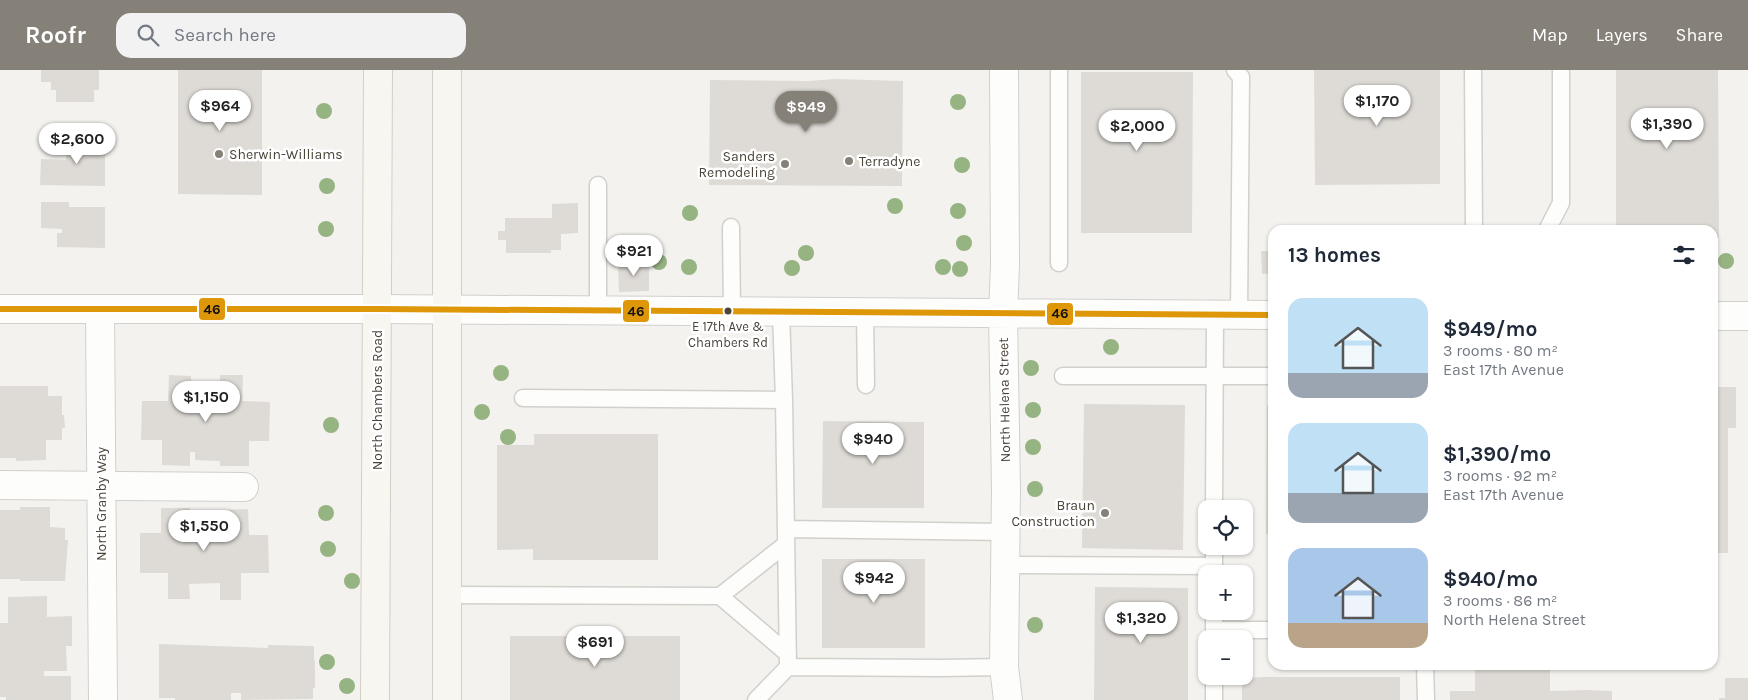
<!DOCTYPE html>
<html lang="en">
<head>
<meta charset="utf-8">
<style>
  :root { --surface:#fff; --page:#f2f2f3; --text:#1f2937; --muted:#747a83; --accent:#868178 }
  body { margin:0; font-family:Karla,sans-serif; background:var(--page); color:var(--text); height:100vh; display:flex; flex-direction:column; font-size:19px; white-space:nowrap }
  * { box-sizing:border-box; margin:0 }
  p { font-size:16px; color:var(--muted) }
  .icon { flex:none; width:28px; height:28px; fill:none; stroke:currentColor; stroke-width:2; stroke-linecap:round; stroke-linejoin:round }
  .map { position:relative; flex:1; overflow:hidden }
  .panel { position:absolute; left:1268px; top:155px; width:450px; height:445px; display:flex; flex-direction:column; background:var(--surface); border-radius:15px; box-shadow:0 1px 4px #0004 }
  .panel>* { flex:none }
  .tools { position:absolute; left:1198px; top:430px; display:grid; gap:10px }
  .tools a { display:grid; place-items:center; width:55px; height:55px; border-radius:10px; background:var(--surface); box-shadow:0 1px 4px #0004; font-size:25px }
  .price { position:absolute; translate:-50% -42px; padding:0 11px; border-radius:18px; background:#fff; color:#222; font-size:16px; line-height:32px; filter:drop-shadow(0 1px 2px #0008) }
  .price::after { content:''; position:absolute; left:50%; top:30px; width:15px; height:11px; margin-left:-8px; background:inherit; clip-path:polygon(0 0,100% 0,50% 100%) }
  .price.on { background:var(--accent); color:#fff }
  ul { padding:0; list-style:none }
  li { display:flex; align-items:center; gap:15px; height:125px; padding:0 20px }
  li span { display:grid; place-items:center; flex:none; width:140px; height:100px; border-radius:15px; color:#555 }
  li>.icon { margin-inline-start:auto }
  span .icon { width:60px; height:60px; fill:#fffc; stroke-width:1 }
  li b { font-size:21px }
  h2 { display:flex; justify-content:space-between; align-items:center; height:60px; padding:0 20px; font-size:21px }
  header { display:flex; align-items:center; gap:30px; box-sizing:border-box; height:70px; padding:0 25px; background:var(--accent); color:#fff }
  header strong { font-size:24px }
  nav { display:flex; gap:28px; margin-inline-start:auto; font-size:18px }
  .search { width:350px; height:45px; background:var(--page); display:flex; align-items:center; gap:12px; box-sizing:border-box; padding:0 18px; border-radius:15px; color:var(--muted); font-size:19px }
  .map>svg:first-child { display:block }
  .building { fill:#dedbd6 }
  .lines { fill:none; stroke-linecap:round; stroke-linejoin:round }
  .service-casing { stroke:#d2d0cb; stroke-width:19 }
  .minor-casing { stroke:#d2d0cb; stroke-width:30 }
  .secondary-casing { stroke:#d3cfc5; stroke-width:30 }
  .service { stroke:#fdfdfc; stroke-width:16 }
  .minor { stroke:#fdfdfc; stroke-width:28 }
  .secondary { stroke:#f7f6f1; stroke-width:28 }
  .bus-1-casing { stroke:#fff; stroke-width:10 }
  .bus-1 { stroke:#dd9709; stroke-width:6 }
  .tree { fill:#96b382 }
  .poi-dot { fill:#868178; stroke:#fff; stroke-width:2 }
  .bus-dot { fill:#4b4439; stroke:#fff; stroke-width:2 }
  .labels { text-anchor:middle; stroke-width:5; stroke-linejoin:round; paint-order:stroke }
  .bus-label { font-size:13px; fill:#4b4439; stroke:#fff }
  .poi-label { font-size:14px; fill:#4b4439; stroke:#fff; text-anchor:start }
  .street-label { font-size:14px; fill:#4b4439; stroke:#fff }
  .line-badge { stroke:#fff; stroke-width:2 }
  .pale-badge-label { font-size:14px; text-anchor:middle; font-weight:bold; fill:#111 }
</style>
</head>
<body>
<header>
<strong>Roofr</strong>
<div class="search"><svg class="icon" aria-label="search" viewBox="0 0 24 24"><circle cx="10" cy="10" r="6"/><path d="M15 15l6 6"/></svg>Search here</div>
<nav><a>Map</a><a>Layers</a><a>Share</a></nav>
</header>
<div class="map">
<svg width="1748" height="630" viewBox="0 0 1748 630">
  <rect width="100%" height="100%" fill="#f4f2ee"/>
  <path class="building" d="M41,0H99V20H94V32H56V20H51V12H41Z
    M178,0H262V125L178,124Z
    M1314,0H1440V114L1315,115Z
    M1616,0H1718L1719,168H1712V160H1616Z
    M1081,2H1193L1192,163H1081Z
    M836,9L903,11L902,116L709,115L710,10L808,11Z
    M66,69H105V116L40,115L41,89L66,90Z
    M41,132H69V137H105V178L57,177V163H62V159L41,158Z
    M578,133V163L561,164V180H551V183H506V170H498V161H505V148H552V134Z
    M1261,181H1272V203L1262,204Z
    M649,192V221L619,222L618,193Z
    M169,305L191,306V324H201V321H220V305H243L242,331L270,332L269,371H249V396H220V391L195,390V382H190V396L162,395V370H141L142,331H168Z
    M0,316H48V326H62V345H64L65,358H62V370H46V390L16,391V388H0Z
    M1712,317H1736V358H1728V483H1712Z
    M1084,334L1185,335L1183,480L1082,478Z
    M1267,335H1272V465L1266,464Z
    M823,351L924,352V438H822Z
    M534,364H658V490H533V479L497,480V375H534Z
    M20,437H50V457L65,458V470H68L65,511H20V509H0V440H20Z
    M161,438H190V444H215V466H220V440L248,439L249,465H268L269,503H241V530H220V513L189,514L190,529H168V503H140V463H161Z
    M822,489H925V578H822Z
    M1095,517L1188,518V630H1094Z
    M47,526V547L72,546V576H66L67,601H44V606H71V630H6V627H0V553H8V527Z
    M510,566H680V630H510Z
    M159,574L268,578V575L314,576V591H315V618H313V629L241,630V623H231V630H175V628H159Z
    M1475,595H1550V621L1587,620L1612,621V630H1450V621H1475Z
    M1264,607H1400V630H1242V608Z
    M1725,608H1748V630H1719V628H1725Z"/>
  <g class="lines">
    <g class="service-casing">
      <path id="service" d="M1059,0V193
        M1235,0L1241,7L1239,245
        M1473,0L1474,160
        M598,115V241
        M731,157L732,242
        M1547,160L1561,133V0
        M781,242L784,330
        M865,243L866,315
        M1063,306H1272
        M523,328L784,330L788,597L939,598L1004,597
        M1214,439L1215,244
        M786,459L1005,462
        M1214,476V504
        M1005,495L1214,496
        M447,525L720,526L786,474
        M720,526L788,584
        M1214,541V560H1272
        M1425,595L1426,630
        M756,630L788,597
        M1214,630V606"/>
    </g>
    <g class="minor-casing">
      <path id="minor" d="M1004,0L1005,195L1003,244L1006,418L1004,597L1008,630
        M0,239H378L1272,245
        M100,239L103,630
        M1712,246H1748
        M0,415L244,417"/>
    </g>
    <g class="secondary-casing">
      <path id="secondary" d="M447,0V630
        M375,630L378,0"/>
    </g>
    <use href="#service" class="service"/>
    <use href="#minor" class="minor"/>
    <use href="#secondary" class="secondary"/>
    <g class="bus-1-casing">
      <path id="bus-1" d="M0,239H378L1272,245"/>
    </g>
    <use href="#bus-1" class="bus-1"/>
  </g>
  <g class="tree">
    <circle cx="958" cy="32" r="8"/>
    <circle cx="324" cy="41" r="8"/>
    <circle cx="962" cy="95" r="8"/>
    <circle cx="327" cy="116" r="8"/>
    <circle cx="895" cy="136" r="8"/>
    <circle cx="958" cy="141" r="8"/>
    <circle cx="690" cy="143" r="8"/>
    <circle cx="326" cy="159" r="8"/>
    <circle cx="964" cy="173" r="8"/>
    <circle cx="806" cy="183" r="8"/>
    <circle cx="1726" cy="191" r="8"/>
    <circle cx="659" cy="192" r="8"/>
    <circle cx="689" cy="197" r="8"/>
    <circle cx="943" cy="197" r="8"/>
    <circle cx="792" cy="198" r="8"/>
    <circle cx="960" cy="199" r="8"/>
    <circle cx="1111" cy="277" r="8"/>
    <circle cx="1031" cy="298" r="8"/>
    <circle cx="501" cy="303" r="8"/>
    <circle cx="1033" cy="340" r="8"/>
    <circle cx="482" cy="342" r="8"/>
    <circle cx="331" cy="355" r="8"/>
    <circle cx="508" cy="367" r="8"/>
    <circle cx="1033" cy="377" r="8"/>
    <circle cx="1035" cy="419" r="8"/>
    <circle cx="326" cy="443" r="8"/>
    <circle cx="328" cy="479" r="8"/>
    <circle cx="352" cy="511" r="8"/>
    <circle cx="1035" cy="555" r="8"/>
    <circle cx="327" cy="592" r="8"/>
    <circle cx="347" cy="616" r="8"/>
  </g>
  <g class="poi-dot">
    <circle cx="219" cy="84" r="5"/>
    <circle cx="849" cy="91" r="5"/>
    <circle cx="785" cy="94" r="5"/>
    <circle cx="1105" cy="443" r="5"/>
  </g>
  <circle class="bus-dot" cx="728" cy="241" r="4.5"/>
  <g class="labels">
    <g class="bus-label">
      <text x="728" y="261">E 17th Ave &amp;<tspan x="728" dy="16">Chambers Rd</tspan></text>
    </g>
    <g class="poi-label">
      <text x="229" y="89">Sherwin-Williams</text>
      <text x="775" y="91" text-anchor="end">Sanders<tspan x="775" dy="16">Remodeling</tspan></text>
      <text x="859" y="96">Terradyne</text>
      <text x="1095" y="440" text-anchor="end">Braun<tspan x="1095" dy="16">Construction</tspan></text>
    </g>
    <g class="street-label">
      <text transform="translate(377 330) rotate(-90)" y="5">North Chambers Road</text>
      <text transform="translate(1004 330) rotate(-91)" y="5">North Helena Street</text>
      <text transform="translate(101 434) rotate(-90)" y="5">North Granby Way</text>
    </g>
  </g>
  <g class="line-badge">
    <rect x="198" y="227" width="28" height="24" rx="5" fill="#dd9709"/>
    <rect x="622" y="229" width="28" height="24" rx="5" fill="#dd9709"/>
    <rect x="1046" y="232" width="28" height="24" rx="5" fill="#dd9709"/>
  </g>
  <g class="pale-badge-label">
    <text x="212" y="244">46</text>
    <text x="636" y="246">46</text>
    <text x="1060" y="248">46</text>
  </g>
</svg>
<div class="tools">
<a><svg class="icon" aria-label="locate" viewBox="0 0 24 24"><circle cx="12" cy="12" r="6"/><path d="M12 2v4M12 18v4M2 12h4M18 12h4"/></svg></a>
<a>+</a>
<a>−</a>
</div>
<b class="price" style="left:1377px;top:57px">$1,170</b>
<b class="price" style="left:220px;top:62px">$964</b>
<b class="price on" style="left:806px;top:63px">$949</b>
<b class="price" style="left:1667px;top:80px">$1,390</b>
<b class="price" style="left:1137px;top:82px">$2,000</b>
<b class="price" style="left:77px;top:95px">$2,600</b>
<b class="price" style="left:634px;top:207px">$921</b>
<b class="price" style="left:206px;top:353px">$1,150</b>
<b class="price" style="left:873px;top:395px">$940</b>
<b class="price" style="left:204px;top:482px">$1,550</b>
<b class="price" style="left:874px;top:534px">$942</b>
<b class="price" style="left:1141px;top:574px">$1,320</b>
<b class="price" style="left:595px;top:598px">$691</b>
<section class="panel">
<h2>13 homes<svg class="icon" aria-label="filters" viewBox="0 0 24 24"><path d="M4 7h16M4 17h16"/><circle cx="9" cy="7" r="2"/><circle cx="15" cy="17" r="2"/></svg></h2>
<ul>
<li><span style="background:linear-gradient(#bfe0f5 75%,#9aa5b1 0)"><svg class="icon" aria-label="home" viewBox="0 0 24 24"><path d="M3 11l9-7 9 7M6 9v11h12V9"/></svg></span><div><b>$949/mo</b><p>3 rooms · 80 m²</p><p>East 17th Avenue</p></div></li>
<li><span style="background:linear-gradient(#bfe0f5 70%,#9aa5b1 0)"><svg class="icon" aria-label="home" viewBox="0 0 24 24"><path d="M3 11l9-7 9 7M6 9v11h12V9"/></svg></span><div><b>$1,390/mo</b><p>3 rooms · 92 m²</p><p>East 17th Avenue</p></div></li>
<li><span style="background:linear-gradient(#a9c7e8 75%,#b9a48a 0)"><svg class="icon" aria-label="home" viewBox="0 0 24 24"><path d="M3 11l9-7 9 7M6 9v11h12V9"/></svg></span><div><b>$940/mo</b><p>3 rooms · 86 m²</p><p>North Helena Street</p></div></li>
</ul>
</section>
</div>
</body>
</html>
